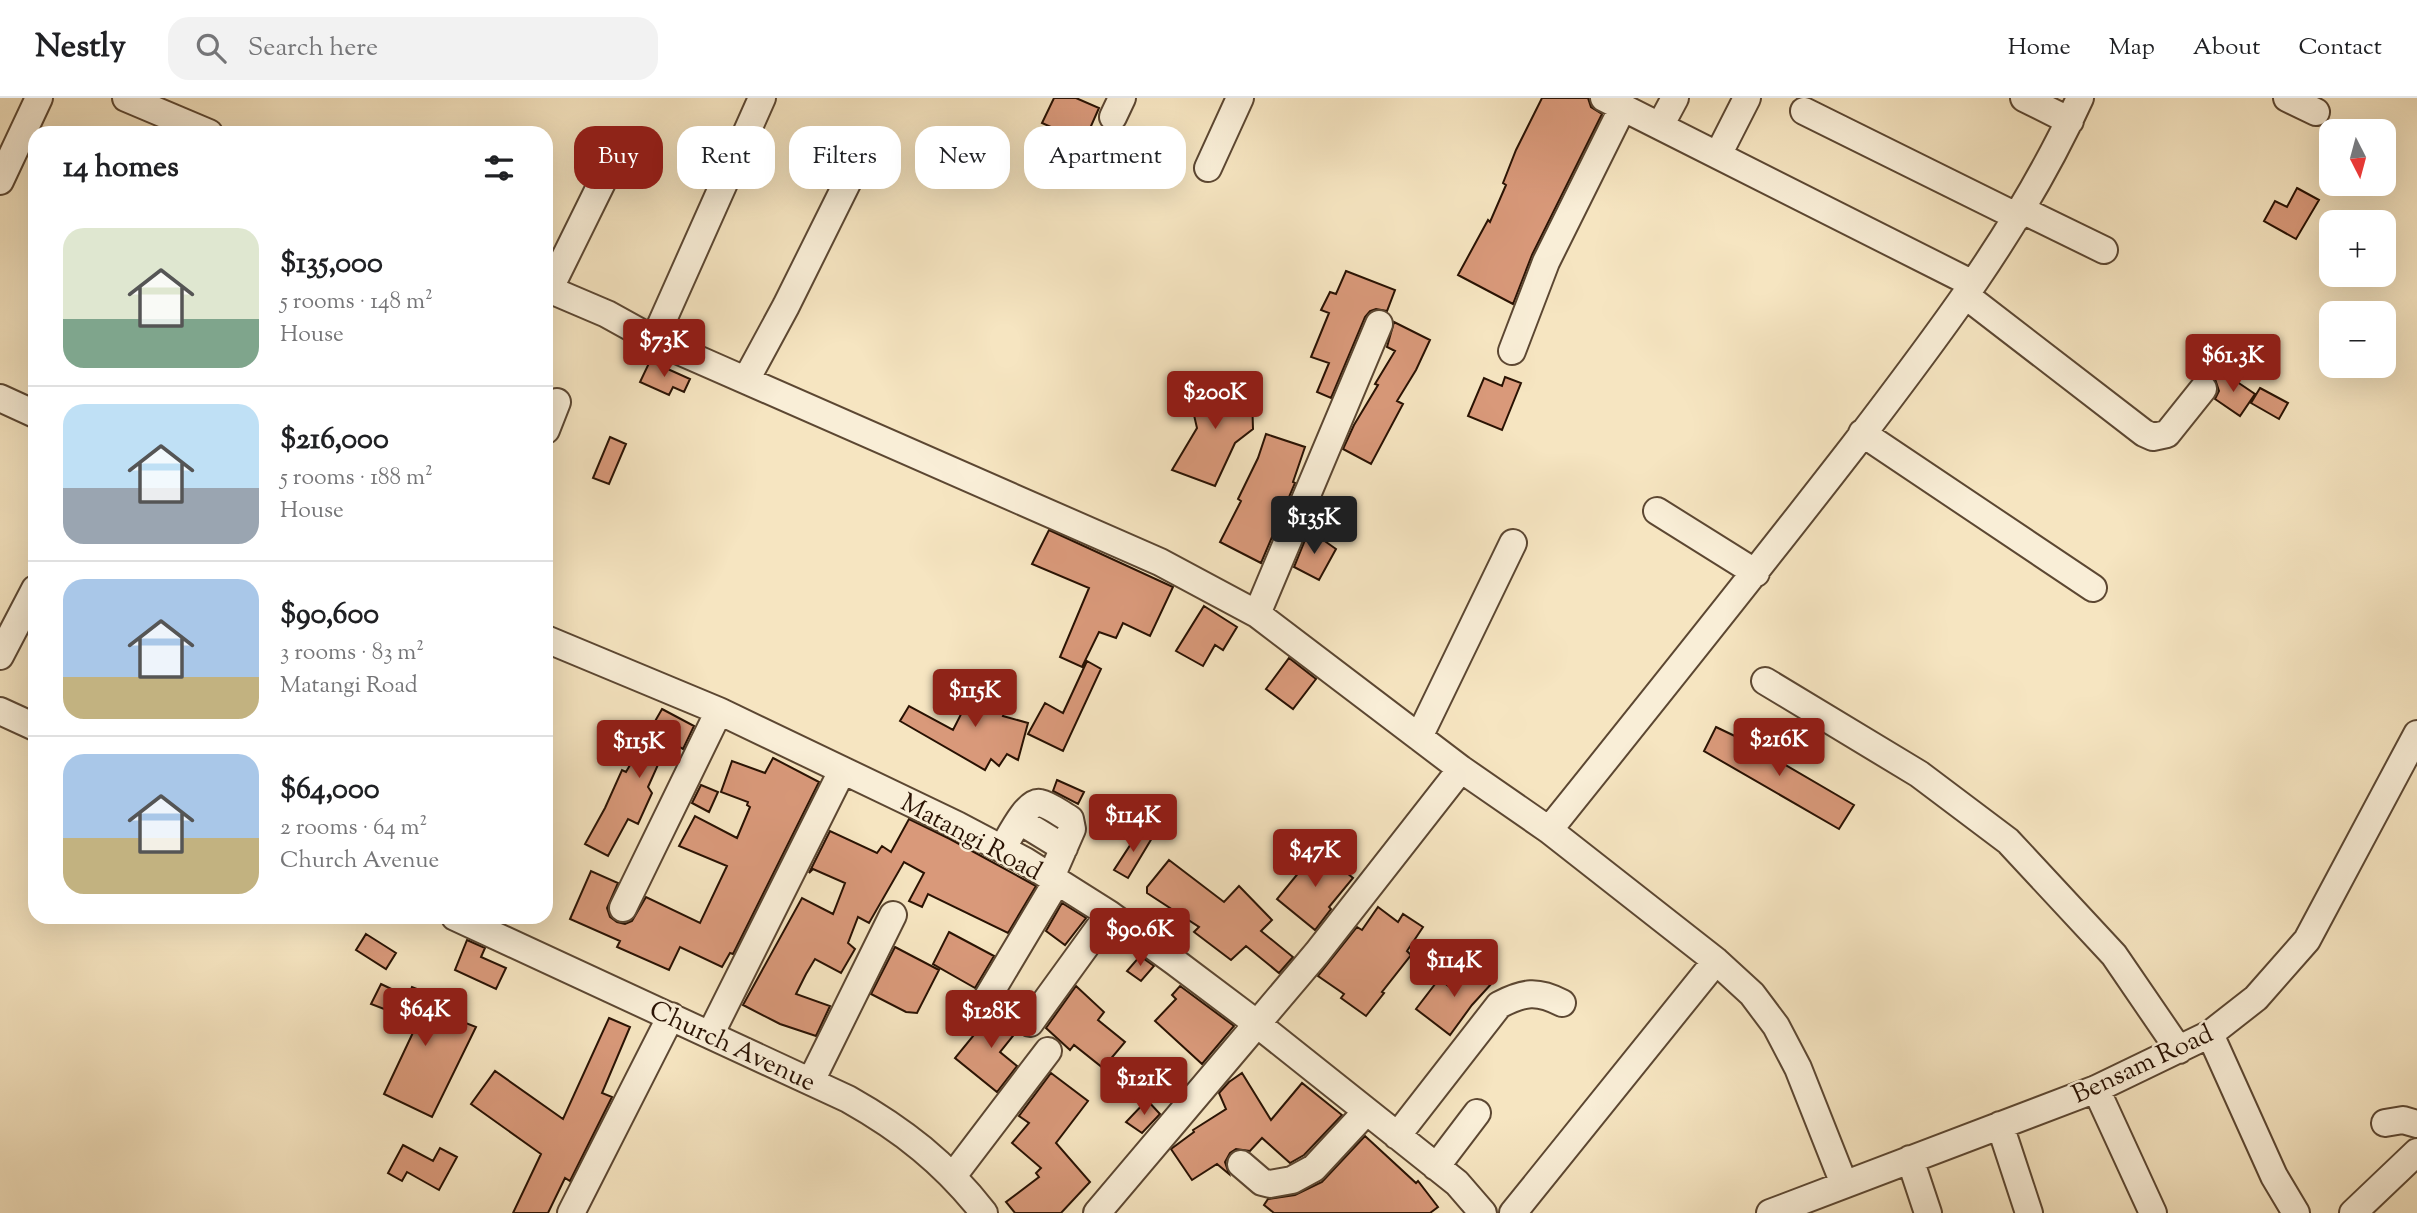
<!DOCTYPE html>
<html lang="en">
<head>
<meta charset="utf-8">
<style>
  :root { --surface:#fff; --page:#f2f2f2; --text:#202124; --muted:#757577; --line:#e0e0e0; --accent:#8f2418 }
  body { margin:0; font-family:"Sorts Mill Goudy",serif; background:var(--page); color:var(--text); height:100vh; display:flex; flex-direction:column; font-size:26px; white-space:nowrap }
  * { box-sizing:border-box; margin:0 }
  p { font-size:23px; color:var(--muted) }
  .icon { flex:none; width:38px; height:38px; fill:none; stroke:currentColor; stroke-width:2; stroke-linecap:round; stroke-linejoin:round }
  .map { position:relative; flex:1; overflow:hidden }
  .details { position:absolute; left:28px; top:28px; width:525px; height:798px; display:flex; flex-direction:column; background:var(--surface); border-radius:21px; box-shadow:0 7px 28px #0002 }
  .details>* { flex:none }
  .top-card { position:absolute; left:574px; top:28px; width:665px; height:63px; display:flex; gap:14px }
  .needle { width:46px; rotate:174deg }
  .controls { position:absolute; left:2319px; top:21px; display:grid; gap:14px }
  .controls a { display:grid; place-items:center; width:77px; height:77px; border-radius:14px; background:var(--surface); box-shadow:0 7px 28px #0002; font-size:35px }
  .price { position:absolute; translate:-50% -60px; padding:0 16px; border-radius:7px; background:var(--accent); color:#fff; font-size:23px; line-height:46px; filter:drop-shadow(0 2px 4px #0008) }
  .price::after { content:''; position:absolute; left:50%; top:42px; width:21px; height:16px; margin-left:-10px; background:inherit; clip-path:polygon(0 0,100% 0,50% 100%) }
  .price.current { background:#222; color:#fff }
  ul { padding:0; list-style:none }
  li { display:flex; align-items:center; gap:21px; height:175px; padding:0 35px }
  li+li { border-top:2px solid var(--line) }
  li span { display:grid; place-items:center; flex:none; width:196px; height:140px; border-radius:21px; color:#555 }
  li>.icon { margin-inline-start:auto }
  span .icon { width:84px; height:84px; fill:#fffc; stroke-width:1 }
  li b { font-size:30px }
  h2 { display:flex; justify-content:space-between; align-items:center; height:84px; padding:0 35px; font-size:30px }
  .chip { padding:0 24px; border-radius:21px; background:var(--surface); box-shadow:0 7px 28px #0002; font-size:24px; line-height:63px }
  .chip.current { background:var(--accent); color:#fff }
  header { display:flex; align-items:center; gap:42px; box-sizing:border-box; height:98px; padding:0 35px; background:var(--surface); border-bottom:2px solid var(--line) }
  header strong { font-size:33px }
  nav { display:flex; gap:38px; margin-inline-start:auto; font-size:24px }
  .search { width:490px; height:63px; background:var(--page); display:flex; align-items:center; gap:18px; box-sizing:border-box; padding:0 24px; border-radius:21px; color:var(--muted); font-size:26px }
  .map>svg:first-child { display:block }
  .building { fill:#d9997a; stroke:#291203; stroke-width:2 }
  .lines { fill:none; stroke-linecap:round; stroke-linejoin:round }
  .minor-casing { stroke:#5c4732; stroke-width:30 }
  .minor { stroke:#f9eed7; stroke-width:26 }
  .labels { text-anchor:middle; stroke-width:5; stroke-linejoin:round; paint-order:stroke }
  .street-label { font-size:26px; fill:#291203; stroke:#f9eed7 }
</style>
</head>
<body>
<header>
<strong>Nestly</strong>
<div class="search"><svg class="icon" aria-label="search" viewBox="0 0 24 24"><circle cx="10" cy="10" r="6"/><path d="M15 15l6 6"/></svg>Search here</div>
<nav><a>Home</a><a>Map</a><a>About</a><a>Contact</a></nav>
</header>
<div class="map">
<svg width="2417" height="1115" viewBox="0 0 2417 1115">
  <rect width="100%" height="100%" fill="#f6e5c1"/>
  <filter id="stains"><feTurbulence type="fractalNoise" baseFrequency=".00286" numOctaves="4"/><feColorMatrix values="0 0 0 0 .2 0 0 0 0 .09 0 0 0 0 .02 0 0 0 .5 -.17"/></filter>
  <radialGradient id="worn" r=".72"><stop offset=".6" stop-color="#630" stop-opacity="0"/><stop offset="1" stop-color="#630" stop-opacity=".3"/></radialGradient>
  <path class="building" d="M1054,0H1076L1099,10L1084,44L1042,25Z
    M1542,0H1588L1591,9L1602,16L1532,157L1513,206L1458,177L1488,122L1490,124L1506,87L1503,85L1516,52Z
    M2297,90L2319,102L2296,141L2264,123L2275,103L2287,109Z
    M1346,173L1395,192L1387,213L1376,211L1370,213L1365,219L1331,300L1317,294L1329,265L1311,259L1329,215L1321,212L1330,194L1336,196Z
    M1394,224L1430,242L1416,272L1397,303L1403,306L1371,366L1343,351L1354,327L1378,287L1375,286L1395,253L1387,249Z
    M650,263L690,281L684,294L673,289L669,297L640,284Z
    M2221,273L2255,296L2240,318L2215,301L2219,293L2215,281Z
    M1505,279L1521,285L1502,332L1468,318L1484,280L1502,288Z
    M1213,282L1252,299L1253,331L1235,345L1215,388L1172,372L1197,330L1191,304Z
    M2260,290L2288,305L2279,321L2251,305Z
    M1266,336L1305,349L1293,384L1295,385L1261,465L1220,444L1241,403L1238,401L1258,360Z
    M610,339L626,346L609,386L593,380Z
    M1049,432L1173,489L1150,538L1123,525L1116,540L1099,534L1082,569L1060,559L1089,490L1032,466Z
    M1309,432L1336,451L1319,482L1294,469Z
    M1204,508L1237,529L1223,552L1215,547L1203,568L1176,553Z
    M1289,560L1316,581L1293,611L1266,591Z
    M1087,563L1101,571L1063,653L1028,636L1045,605L1063,615Z
    M981,577L996,584L986,604L1005,613L1003,618L1028,625L1018,662L1007,656L999,668L991,661L985,672L900,623L909,608L953,632Z
    M662,611L694,628L683,651L678,648L669,666L661,660L648,689L652,695L638,726L628,721L608,758L585,746L605,710L622,672L626,674Z
    M1716,629L1741,641L1854,707L1839,731L1704,653Z
    M773,660L819,684L733,856L730,855L722,869L680,849L669,872L617,849L620,843L570,821L591,773L618,785L607,810L610,819L617,824L625,826L632,823L646,799L700,825L727,768L679,748L695,718L737,740L750,709L747,707L748,704L721,694L732,663L765,675Z
    M1057,682L1084,694L1078,706L1053,693Z
    M701,687L718,694L709,714L692,705Z
    M909,721L950,741L1036,788L1008,835L928,796L922,809L909,803L924,775L904,764L869,825L858,819L848,845L855,851L841,875L815,861L806,876L796,896L830,908L816,938L780,926L743,907L802,800L833,816L845,785L813,771L809,775L830,733L877,755L882,748L891,754Z
    M1140,732L1152,740L1128,780L1114,772Z
    M1318,751L1353,780L1329,809L1331,811L1315,832L1277,801Z
    M1169,762L1224,804L1239,788L1272,822L1261,833L1293,859L1279,875L1246,848L1231,862L1194,834L1199,829L1147,795V789Z
    M1062,805L1086,820L1065,847L1046,833Z
    M1378,809L1398,824L1403,816L1423,829L1407,853L1411,857L1382,894L1384,895L1366,918L1341,900L1344,896L1318,878L1357,829L1362,832Z
    M949,834L994,858L975,890L933,866Z
    M366,836L396,855L386,871L356,852Z
    M467,842L485,850L481,859L506,870L496,891L455,872Z
    M895,849L939,872L917,915L906,914L871,896Z
    M1140,858L1154,868L1141,883L1127,873Z
    M1474,865L1493,884L1472,907L1450,937L1416,911L1439,881L1451,890Z
    M381,886L408,899L412,889L453,905L448,918L476,929L432,1019L384,996L418,924L371,906Z
    M1076,888L1104,914L1098,922L1125,944L1103,970L1074,947L1070,952L1046,930Z
    M1180,888L1234,928L1202,966L1155,923L1176,901L1172,897Z
    M1002,906L1016,919L1014,924L1017,933L1000,954L1017,968L997,994L955,960L982,927L993,921Z
    M609,920L630,929L602,995L612,999L570,1083L565,1080L548,1115H513L541,1056L471,1006L495,973L563,1021Z
    M1051,975L1088,1003L1056,1045L1090,1084L1061,1115H1015L1006,1104L1039,1079L1036,1075L1041,1070L1012,1045L1029,1025L1019,1018Z
    M1242,975L1271,1022L1302,985L1342,1017L1304,1057L1290,1065L1262,1040L1250,1053L1236,1051L1230,1055L1225,1064L1229,1076L1217,1066L1192,1082L1171,1051L1194,1034L1193,1032L1226,1011L1219,995L1229,984Z
    M1147,1002L1160,1016L1142,1035L1126,1024Z
    M1365,1038L1416,1085L1418,1083L1438,1109L1430,1115H1274L1264,1107L1268,1101L1295,1097L1322,1084Z
    M403,1047L433,1063L440,1050L457,1059L439,1092L407,1074L402,1083L388,1075Z"/>
  <g class="lines">
    <g class="minor-casing">
      <path id="minor" d="M126,0L209,35
        M1604,0L1973,186
        M2024,0L2070,23
        M2287,0L2316,14
        M1804,13L2018,119
        M1113,19L1122,0
        M1660,28L1675,0
        M1718,57L1747,0
        M1208,70L1240,0
        M0,83L39,0
        M2022,112L2104,152
        M546,190L607,216L654,242L1160,464L1257,516L1461,671L1549,732L1716,863L1752,896L1776,928L1798,970L1844,1086
        M549,192L620,48
        M1965,197L2144,335L2153,339L2167,336L2203,291
        M654,242L762,0
        M1512,253L1546,164L1623,9
        M746,282L786,208L862,55
        M0,300L35,316
        M546,332L557,304
        M1862,335L2093,490
        M1657,413L1756,475
        M1257,516L1379,226
        M546,541L719,613L957,727L1025,763L1109,816L1175,864L1256,925L1457,1085L1483,1115
        M0,558L35,491
        M1765,583L1919,676L2008,743L2114,857L2179,952
        M0,613L35,629
        M1419,639L1513,445
        M1020,723L1064,750
        M1549,732C1651,605 1752,479 1852,350C1937,239 2022,128 2080,0
        M1002,751C1009,740 1027,702 1040,705C1050,707 1061,716 1070,721L1072,731L1051,779
        M623,810L719,613
        M455,819L848,1001C903,1032 945,1065 984,1115
        M980,912L1057,783
        M1030,925L1109,816
        M2210,936L2274,1078L2296,1115
        M710,937L842,673
        M811,983L893,817
        M2096,991L2153,1115
        M2385,1025L2403,1022L2417,1026
        M2000,1027L2029,1115
        M1397,1038L1499,907C1524,894 1537,892 1562,905
        M1910,1061L1928,1115
        M1241,1066L1262,1084L1270,1086L1292,1082L1314,1070L1366,1014
        M1436,1069L1477,1015
        M953,1078L1048,953
        M571,1115L671,918
        M1097,1115L1317,855L1461,671
        M1513,1115L1716,863
        M1770,1115L2096,991L2210,936L2256,900L2307,842L2417,636
        M2353,1115L2417,1054"/>
    </g>
    <use href="#minor" class="minor"/>
  </g>
  <g class="labels">
    <g class="street-label">
      <text transform="translate(972 738) rotate(28)" y="9">Matangi Road</text>
      <text transform="translate(733 947) rotate(25)" y="9">Church Avenue</text>
      <text transform="translate(2142 965) rotate(-25)" y="9">Bensam Road</text>
    </g>
  </g>
  <rect width="100%" height="100%" filter="url(#stains)"/>
  <rect width="100%" height="100%" fill="url(#worn)"/>
</svg>
<div class="controls">
<a><svg class="needle" viewBox="-14 -14 28 28"><path d="M0-13l5 13h-10z" fill="#e53935"/><path d="M0 13l5-13h-10z" fill="#757577"/></svg></a>
<a>+</a>
<a>−</a>
</div>
<b class="price" style="left:664px;top:281px">$73K</b>
<b class="price" style="left:2233px;top:296px">$61.3K</b>
<b class="price" style="left:1215px;top:333px">$200K</b>
<b class="price current" style="left:1314px;top:458px">$135K</b>
<b class="price" style="left:975px;top:631px">$115K</b>
<b class="price" style="left:1779px;top:680px">$216K</b>
<b class="price" style="left:639px;top:682px">$115K</b>
<b class="price" style="left:1133px;top:756px">$114K</b>
<b class="price" style="left:1315px;top:791px">$47K</b>
<b class="price" style="left:1140px;top:870px">$90.6K</b>
<b class="price" style="left:1454px;top:901px">$114K</b>
<b class="price" style="left:425px;top:950px">$64K</b>
<b class="price" style="left:991px;top:952px">$128K</b>
<b class="price" style="left:1144px;top:1019px">$121K</b>
<div class="top-card">
<a class="chip current">Buy</a>
<a class="chip">Rent</a>
<a class="chip">Filters</a>
<a class="chip">New</a>
<a class="chip">Apartment</a>
</div>
<section class="details">
<h2>14 homes<svg class="icon" aria-label="filters" viewBox="0 0 24 24"><path d="M4 7h16M4 17h16"/><circle cx="9" cy="7" r="2"/><circle cx="15" cy="17" r="2"/></svg></h2>
<ul>
<li><span style="background:linear-gradient(#dfe7d0 65%,#7fa58c 0)"><svg class="icon" aria-label="home" viewBox="0 0 24 24"><path d="M3 11l9-7 9 7M6 9v11h12V9"/></svg></span><div><b>$135,000</b><p>5 rooms · 148 m²</p><p>House</p></div></li>
<li><span style="background:linear-gradient(#bfe0f5 60%,#9aa5b1 0)"><svg class="icon" aria-label="home" viewBox="0 0 24 24"><path d="M3 11l9-7 9 7M6 9v11h12V9"/></svg></span><div><b>$216,000</b><p>5 rooms · 188 m²</p><p>House</p></div></li>
<li><span style="background:linear-gradient(#a9c7e8 70%,#c2b280 0)"><svg class="icon" aria-label="home" viewBox="0 0 24 24"><path d="M3 11l9-7 9 7M6 9v11h12V9"/></svg></span><div><b>$90,600</b><p>3 rooms · 83 m²</p><p>Matangi Road</p></div></li>
<li><span style="background:linear-gradient(#a9c7e8 60%,#c2b280 0)"><svg class="icon" aria-label="home" viewBox="0 0 24 24"><path d="M3 11l9-7 9 7M6 9v11h12V9"/></svg></span><div><b>$64,000</b><p>2 rooms · 64 m²</p><p>Church Avenue</p></div></li>
</ul>
</section>
</div>
</body>
</html>
